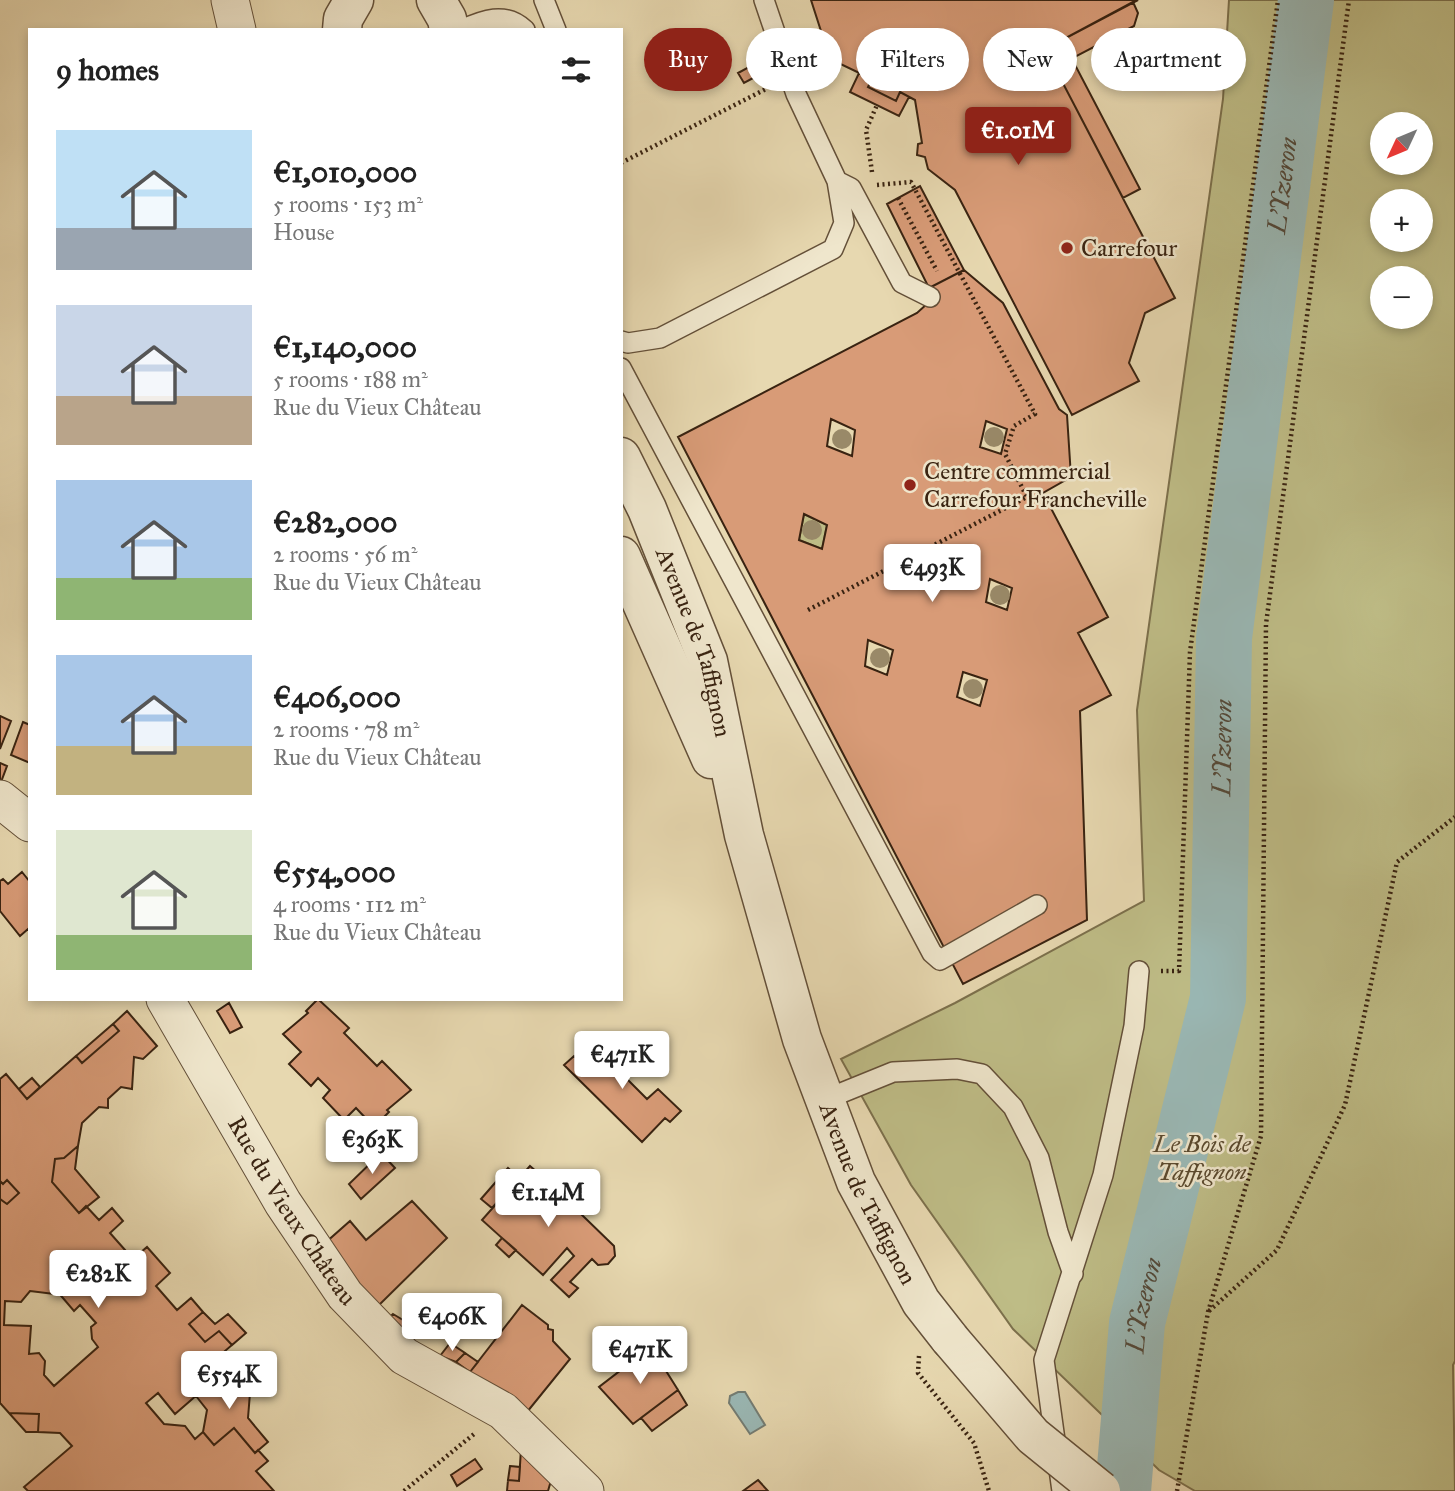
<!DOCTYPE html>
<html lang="en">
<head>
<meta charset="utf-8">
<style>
  :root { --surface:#fff; --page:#f2f2f2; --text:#222; --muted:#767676; --accent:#8f2418 }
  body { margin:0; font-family:"IM FELL Great Primer",serif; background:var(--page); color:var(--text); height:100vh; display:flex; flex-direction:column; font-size:26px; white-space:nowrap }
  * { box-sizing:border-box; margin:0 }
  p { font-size:23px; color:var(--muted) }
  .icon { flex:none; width:38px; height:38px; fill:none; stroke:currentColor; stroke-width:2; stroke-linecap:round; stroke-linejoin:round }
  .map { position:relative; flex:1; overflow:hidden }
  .sheet { position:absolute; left:28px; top:28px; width:595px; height:973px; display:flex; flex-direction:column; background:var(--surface); border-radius:0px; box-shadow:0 4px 10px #0003 }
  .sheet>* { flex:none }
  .hud { position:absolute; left:644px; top:28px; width:665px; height:63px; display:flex; gap:14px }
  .needle { width:46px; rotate:226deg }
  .buttons { position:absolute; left:1370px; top:112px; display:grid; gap:14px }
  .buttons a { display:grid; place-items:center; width:63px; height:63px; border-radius:50%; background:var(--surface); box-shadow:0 4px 10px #0003; font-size:35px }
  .price { position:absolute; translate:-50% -60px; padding:0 16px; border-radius:7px; background:#fff; color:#222; font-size:23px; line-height:46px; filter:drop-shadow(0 2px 4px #0008) }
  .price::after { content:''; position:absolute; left:50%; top:42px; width:21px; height:16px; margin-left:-10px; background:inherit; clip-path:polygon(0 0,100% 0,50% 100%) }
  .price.on { background:var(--accent); color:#fff }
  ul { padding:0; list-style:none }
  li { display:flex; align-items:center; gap:21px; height:175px; padding:0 28px }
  li span { display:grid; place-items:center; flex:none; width:196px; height:140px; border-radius:0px; color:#555 }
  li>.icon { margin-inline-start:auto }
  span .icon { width:84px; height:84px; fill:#fffc; stroke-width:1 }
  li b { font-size:30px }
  h2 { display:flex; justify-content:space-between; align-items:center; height:84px; padding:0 28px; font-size:30px }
  .tag { padding:0 24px; border-radius:32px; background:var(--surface); box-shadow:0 4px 10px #0003; font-size:24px; line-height:63px }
  .tag.on { background:var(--accent); color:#fff }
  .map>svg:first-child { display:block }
  .green { fill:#bebc86; stroke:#7c704c; stroke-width:2; fill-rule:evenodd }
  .water { fill:#9ab8b5; stroke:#737c73; stroke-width:2 }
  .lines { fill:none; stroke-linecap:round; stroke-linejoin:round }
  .river { stroke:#9ab8b5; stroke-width:56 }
  .building { fill:#d89b77; stroke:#392311; stroke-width:2; fill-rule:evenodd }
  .service-casing { stroke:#645039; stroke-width:22 }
  .minor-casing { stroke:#645039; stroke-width:39 }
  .tertiary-casing { stroke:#645039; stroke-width:41 }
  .path { stroke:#392311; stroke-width:4.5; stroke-dasharray:2 3.5; stroke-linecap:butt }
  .service { stroke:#efe6cc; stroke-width:19 }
  .minor { stroke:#efe6cc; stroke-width:37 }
  .tertiary { stroke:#efe6cc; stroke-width:38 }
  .tertiary-bridge-casing { stroke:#645039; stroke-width:41; stroke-linecap:butt }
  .tertiary-bridge { stroke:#efe6cc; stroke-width:38 }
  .tree { fill:#998968 }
  .poi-dot { fill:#8f2418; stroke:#efe6cc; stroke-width:2.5 }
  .labels { text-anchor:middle; stroke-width:5; stroke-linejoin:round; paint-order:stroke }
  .poi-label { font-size:24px; fill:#392311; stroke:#efe6cc; text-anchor:start }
  .street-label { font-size:24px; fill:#392311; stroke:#efe6cc }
  .park-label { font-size:24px; font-style:italic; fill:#5a492e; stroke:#efe6cc }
  .water-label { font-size:26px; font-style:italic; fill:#51483a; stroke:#efe6cc }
</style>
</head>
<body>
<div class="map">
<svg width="1455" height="1491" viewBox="0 0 1455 1491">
  <rect width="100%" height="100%" fill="#e7d8b0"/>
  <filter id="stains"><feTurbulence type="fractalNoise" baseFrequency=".00286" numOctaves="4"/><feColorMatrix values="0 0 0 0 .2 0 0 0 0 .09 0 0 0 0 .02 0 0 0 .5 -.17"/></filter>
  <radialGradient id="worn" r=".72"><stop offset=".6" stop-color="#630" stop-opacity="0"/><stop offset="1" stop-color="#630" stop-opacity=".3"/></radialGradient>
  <path class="green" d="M1229,0H1455V1361L1453,1365L1455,1491H1195L1159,1470L1013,1329L911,1185L841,1059L955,1003L1144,901L1137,710L1223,99ZM1382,124H1421V163H1382ZM1382,201H1421V240H1382ZM1382,278H1421V317H1382Z
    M804,514L827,525L822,549L799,540Z"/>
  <path class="water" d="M738,1392H745L765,1425L750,1434L729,1403L730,1396Z"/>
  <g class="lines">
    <path class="river" id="s1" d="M1123,1491L1137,1323L1218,998L1224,638L1306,0"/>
  </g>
  <path class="building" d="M811,0H1138L1045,49L1175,298L1145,313L1129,363L1139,381L1072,415L955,190L928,169L925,157L917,155L918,144L922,143L915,100L900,92L896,101L868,87L872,79L830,59Z
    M1133,2L1138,13L1134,26L1071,59L1062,40Z
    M1062,40L1140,189L1123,198L1045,49Z
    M749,67L755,77L744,83L738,73Z
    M859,73L872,79L868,87L896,101L900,92L909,97L899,116L850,92Z
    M920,186L964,270L929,288L887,204Z
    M964,270L1003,303L1059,409L1067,415L1071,477L1043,493L1108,617L1078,633L1111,695L1080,711L1087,920L963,984L678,437L917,313L928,303L929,288ZM831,419L855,430L852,456L827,446ZM986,421L1007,429L1001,454L980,447ZM804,514L827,525L822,549L799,540ZM990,579L1012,588L1007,610L986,602ZM868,640L893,650L887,675L865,666ZM963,672L987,680L980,706L957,697Z
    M0,716L11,721L0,749Z
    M23,722L30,725V763L11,755Z
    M0,763L7,766L1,782H0Z
    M22,872L30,882V932L28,929L20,936L0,911V881L3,879L8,884Z
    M318,999L349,1028L344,1033L377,1066L382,1061L411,1090L387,1110L389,1112L374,1127L356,1108L344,1120L323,1098L330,1090L318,1078L311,1086L289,1064L301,1052L283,1034L308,1013L306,1011Z
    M229,1003L242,1027L230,1033L217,1011Z
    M127,1011L157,1046L143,1059L134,1057L132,1089L121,1087L108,1099V1108L99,1107L82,1123L78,1146L64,1158L55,1159L52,1182L79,1213L86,1206L99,1220L112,1208L123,1221L110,1233L133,1259L147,1247L170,1273L156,1286L177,1310L191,1298L203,1312L189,1324L205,1342L219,1331L232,1345L218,1357L228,1368L175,1414L158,1393L146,1403L164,1424L185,1426L195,1439L203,1432L214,1445L234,1428L255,1453L258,1450L268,1461L256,1471L274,1491H28L24,1487L72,1446L60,1433L38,1432L39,1414L9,1413L0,1403V1199L7,1204L19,1193L7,1180L3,1184L0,1181V1079L6,1074L27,1099L76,1056L82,1063L119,1031L113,1024ZM30,1291L54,1294L57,1291L74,1311L80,1305L96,1323L91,1327L92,1339L98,1347L54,1386L44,1375L45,1361L39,1353L29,1354L31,1326L4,1325L5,1301L21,1302Z
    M113,1024L119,1031L82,1063L76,1056Z
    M603,1039L608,1044L612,1040L618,1046L614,1049L625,1060L617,1069L647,1099L658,1089L681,1111L670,1122L665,1118L642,1142L564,1065L574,1056L583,1064Z
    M32,1078L40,1087L27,1099L19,1089Z
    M78,1146L75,1169L99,1197L79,1213L52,1182L55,1159L64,1158Z
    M381,1153L395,1168L361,1199L349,1184Z
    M530,1166L584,1213L582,1215L614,1246L615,1256L608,1264L598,1265L592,1259L570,1282L578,1288L569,1297L551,1280L574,1256L567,1248L543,1275L482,1220Z
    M508,1168L519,1178L492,1208L481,1199Z
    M7,1180L19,1193L7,1204L0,1199V1181L3,1184Z
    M412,1201L447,1238L374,1310L324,1244L350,1221L366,1240Z
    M502,1238L516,1250L509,1257L496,1245Z
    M522,1305L548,1325V1329L553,1330V1341L570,1359L523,1417L470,1372Z
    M203,1312L215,1324L228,1314L246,1333L232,1345L219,1331L205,1342L189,1324Z
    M393,1314L408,1323L402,1334L385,1321Z
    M450,1343L465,1353L456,1362L440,1356Z
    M651,1347L678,1390L633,1424L599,1387Z
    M465,1353L478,1362L470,1372L456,1362Z
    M228,1368L250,1393L248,1418L268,1442L255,1453L234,1428L214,1445L203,1432L207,1410L196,1396Z
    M678,1390L687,1405L652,1431L641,1418Z
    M9,1413L39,1414L38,1432H26Z
    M521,1449L552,1477L548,1491H507L508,1480L519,1481Z
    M475,1459L482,1469L457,1486L451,1475Z
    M510,1466L520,1467L519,1481L508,1480Z
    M758,1480L768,1491H743Z"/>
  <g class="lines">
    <g class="service-casing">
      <path id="service" d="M544,0L556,30
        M461,30C483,20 505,11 525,30
        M837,181L851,188L902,283L930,297
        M621,341L628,343L660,338L833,249L844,223L837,181L796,94L764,0
        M621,368L932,953L940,960L1037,905
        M824,1100L893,1072L957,1069L982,1074L1013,1107L1039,1158L1058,1232L1073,1274
        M1062,1491L1044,1360L1103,1175L1134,1026L1139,971"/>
    </g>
    <g class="minor-casing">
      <g id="minor">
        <path d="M230,0L237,30"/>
        <path d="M0,799L30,823"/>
        <path id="s2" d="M165,999L283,1203L345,1295L404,1356L503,1411L585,1491"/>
      </g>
    </g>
    <g class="tertiary-casing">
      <g id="tertiary">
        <path d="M436,0L447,19L449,30"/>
        <path d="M342,30L343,19L354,0"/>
        <path id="s3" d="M621,457L647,509L708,661L744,835L802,1039L856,1182L921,1302L950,1339"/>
        <path d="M621,556L711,759"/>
      </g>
    </g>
    <path class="path" d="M621,163L768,88
      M872,172L866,130L877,105
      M898,198L937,271
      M808,610L1027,497L1005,454L1014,426L1035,414L911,182L877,185
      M1161,971H1179L1190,652L1278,0
      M1209,1311L1277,1250L1345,1105L1397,862L1455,817
      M919,1356L918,1373L974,1443L989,1491
      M404,1491L474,1434
      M1177,1491L1208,1312L1261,1136L1266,624L1349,0"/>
    <use href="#service" class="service"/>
    <use href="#minor" class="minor"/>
    <use href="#tertiary" class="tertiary"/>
    <g class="tertiary-bridge-casing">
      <path id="tertiary-bridge" d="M950,1339L1033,1436L1101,1491"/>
    </g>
    <use href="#tertiary-bridge" class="tertiary-bridge"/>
  </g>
  <g class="tree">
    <circle cx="994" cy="437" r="10"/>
    <circle cx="842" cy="439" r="10"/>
    <circle cx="812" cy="530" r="10"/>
    <circle cx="1000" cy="595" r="10"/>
    <circle cx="880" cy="658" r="10"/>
    <circle cx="973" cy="689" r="10"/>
  </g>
  <g class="poi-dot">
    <circle cx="1067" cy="248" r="7"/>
    <circle cx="910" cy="485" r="7"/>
  </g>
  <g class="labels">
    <g class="poi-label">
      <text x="1081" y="256">Carrefour</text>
      <text x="924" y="479">Centre commercial<tspan x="924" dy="28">Carrefour Francheville</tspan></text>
    </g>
    <g class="street-label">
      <text dy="8" stroke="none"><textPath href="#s3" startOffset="200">Avenue de Taffignon</textPath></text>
      <text dy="8" stroke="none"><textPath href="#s3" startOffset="780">Avenue de Taffignon</textPath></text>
      <text dy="8" stroke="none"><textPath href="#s2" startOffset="247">Rue du Vieux Château</textPath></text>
    </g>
    <g class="park-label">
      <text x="1202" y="1152">Le Bois de<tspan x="1202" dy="28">Taffignon</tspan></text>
    </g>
    <g class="water-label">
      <text dy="9" stroke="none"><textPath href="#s1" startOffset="1320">L'Yzeron</textPath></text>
      <text dy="9" stroke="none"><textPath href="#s1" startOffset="754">L'Yzeron</textPath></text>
      <text dy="9" stroke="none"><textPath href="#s1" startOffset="187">L'Yzeron</textPath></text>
    </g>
  </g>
  <rect width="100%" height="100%" filter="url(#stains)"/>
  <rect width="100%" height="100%" fill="url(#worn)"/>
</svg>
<div class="buttons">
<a><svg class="needle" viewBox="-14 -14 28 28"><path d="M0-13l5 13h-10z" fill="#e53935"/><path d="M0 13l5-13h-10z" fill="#767676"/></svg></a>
<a>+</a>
<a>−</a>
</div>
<b class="price on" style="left:1018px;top:167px">€1.01M</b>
<b class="price" style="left:932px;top:604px">€493K</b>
<b class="price" style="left:622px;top:1091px">€471K</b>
<b class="price" style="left:372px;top:1176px">€363K</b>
<b class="price" style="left:548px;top:1229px">€1.14M</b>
<b class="price" style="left:98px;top:1310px">€282K</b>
<b class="price" style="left:452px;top:1353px">€406K</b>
<b class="price" style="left:640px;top:1386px">€471K</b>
<b class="price" style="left:229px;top:1411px">€554K</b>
<div class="hud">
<a class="tag on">Buy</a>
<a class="tag">Rent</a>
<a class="tag">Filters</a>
<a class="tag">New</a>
<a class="tag">Apartment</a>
</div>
<section class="sheet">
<h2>9 homes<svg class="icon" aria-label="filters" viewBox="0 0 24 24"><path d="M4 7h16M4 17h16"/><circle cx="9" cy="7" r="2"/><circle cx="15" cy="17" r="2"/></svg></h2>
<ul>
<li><span style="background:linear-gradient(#bfe0f5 70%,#9aa5b1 0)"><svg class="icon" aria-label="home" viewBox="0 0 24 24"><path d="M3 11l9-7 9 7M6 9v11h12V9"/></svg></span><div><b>€1,010,000</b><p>5 rooms · 153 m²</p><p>House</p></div></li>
<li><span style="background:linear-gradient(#c9d6e8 65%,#b9a48a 0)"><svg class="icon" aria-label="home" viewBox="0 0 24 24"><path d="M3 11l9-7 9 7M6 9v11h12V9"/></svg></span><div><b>€1,140,000</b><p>5 rooms · 188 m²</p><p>Rue du Vieux Château</p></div></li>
<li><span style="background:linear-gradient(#a9c7e8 70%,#8fb573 0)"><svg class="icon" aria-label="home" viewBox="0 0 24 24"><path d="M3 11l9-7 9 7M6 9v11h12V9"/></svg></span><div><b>€282,000</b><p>2 rooms · 56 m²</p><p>Rue du Vieux Château</p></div></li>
<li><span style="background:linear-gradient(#a9c7e8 65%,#c2b280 0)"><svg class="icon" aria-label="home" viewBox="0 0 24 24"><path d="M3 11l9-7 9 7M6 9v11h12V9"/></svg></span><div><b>€406,000</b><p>2 rooms · 78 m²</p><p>Rue du Vieux Château</p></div></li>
<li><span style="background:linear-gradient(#dfe7d0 75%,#8fb573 0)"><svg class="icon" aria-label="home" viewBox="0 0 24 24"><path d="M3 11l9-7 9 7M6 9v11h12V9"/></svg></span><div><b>€554,000</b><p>4 rooms · 112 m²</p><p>Rue du Vieux Château</p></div></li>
</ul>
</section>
</div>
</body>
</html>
